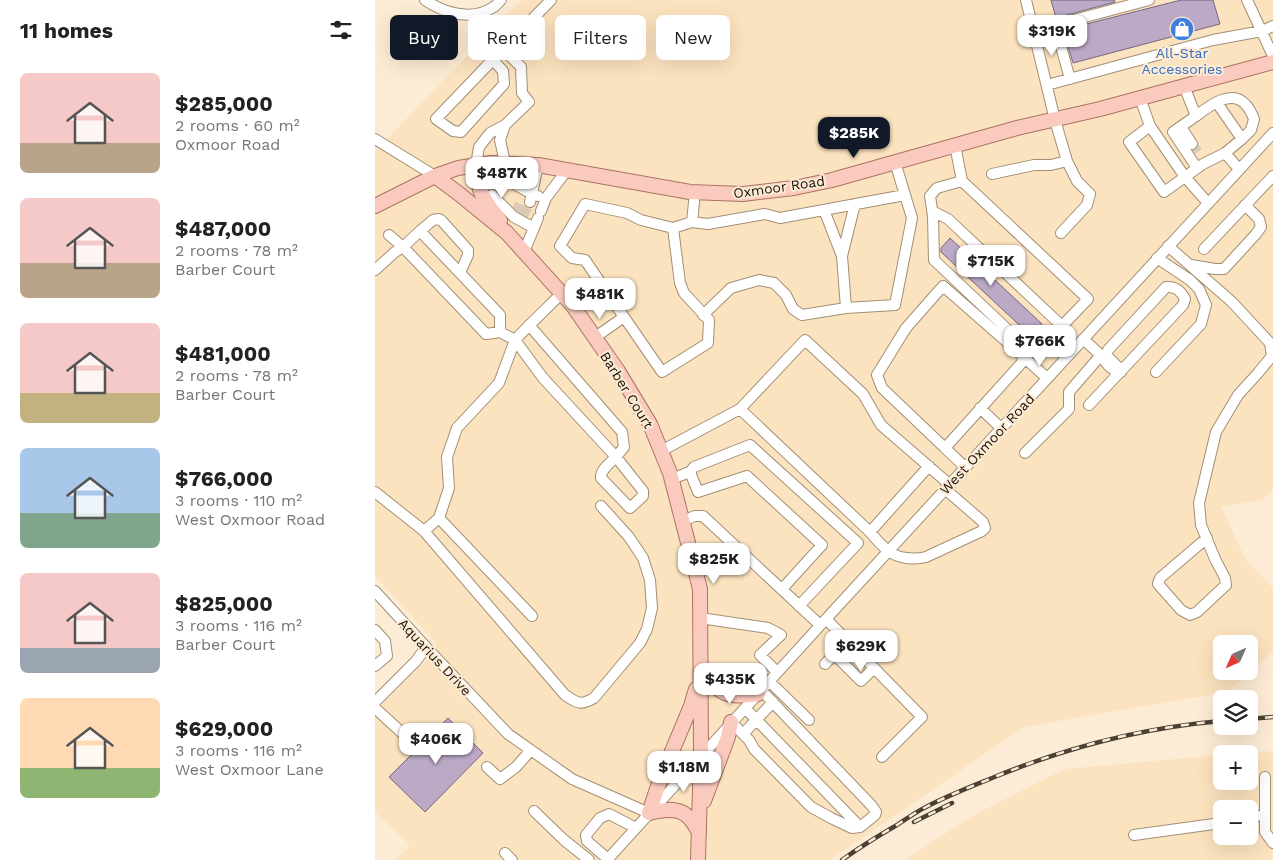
<!DOCTYPE html>
<html lang="en">
<head>
<meta charset="utf-8">
<style>
  :root { --surface:#fff; --page:#f2f2f2; --text:#222; --muted:#767676; --accent:#111827 }
  body { margin:0; font-family:"Work Sans",sans-serif; background:var(--page); color:var(--text); height:100vh; display:flex; flex-direction:column; font-size:19px; white-space:nowrap }
  * { box-sizing:border-box; margin:0 }
  p { font-size:16px; color:var(--muted) }
  .icon { flex:none; width:28px; height:28px; fill:none; stroke:currentColor; stroke-width:2; stroke-linecap:round; stroke-linejoin:round }
  .map { position:relative; flex:1; overflow:hidden }
  .panel { display:flex; flex-direction:column; background:var(--surface); width:375px }
  .panel>* { flex:none }
  .guide { position:absolute; left:15px; top:15px; width:475px; height:45px; display:flex; gap:10px }
  .needle { width:32px; rotate:225deg }
  .controls { position:absolute; left:838px; top:635px; display:grid; gap:10px }
  .controls a { display:grid; place-items:center; width:45px; height:45px; border-radius:8px; background:var(--surface); box-shadow:0 5px 20px #0002; font-size:25px }
  .price { position:absolute; translate:-50% -42px; padding:0 11px; border-radius:10px; background:#fff; color:#222; font-size:16px; line-height:32px; filter:drop-shadow(0 1px 2px #0008) }
  .price::after { content:''; position:absolute; left:50%; top:30px; width:15px; height:11px; margin-left:-8px; background:inherit; clip-path:polygon(0 0,100% 0,50% 100%) }
  .price.active { background:var(--accent); color:#fff }
  ul { padding:0; list-style:none }
  li { display:flex; align-items:center; gap:15px; height:125px; padding:0 20px }
  li span { display:grid; place-items:center; flex:none; width:140px; height:100px; border-radius:8px; color:#555 }
  li>.icon { margin-inline-start:auto }
  span .icon { width:60px; height:60px; fill:#fffc; stroke-width:1 }
  li b { font-size:21px }
  h2 { display:flex; justify-content:space-between; align-items:center; height:60px; padding:0 20px; font-size:21px }
  .pill { padding:0 18px; border-radius:8px; background:var(--surface); box-shadow:0 5px 20px #0002; font-size:18px; line-height:45px }
  .pill.active { background:var(--accent); color:#fff }
  main { display:flex; flex:1; min-height:0 }
  .map>svg:first-child { display:block }
  .built { fill:#fce3bf; fill-rule:evenodd }
  .building { fill:#bba9c6; stroke:#766680 }
  .lines { fill:none; stroke-linecap:round; stroke-linejoin:round }
  .minor-tunnel { stroke:#dbcbb6; stroke-width:10; stroke-dasharray:10 5; stroke-linecap:butt }
  .minor-casing { stroke:#a28f74; stroke-width:12 }
  .major-casing { stroke:#aa7363; stroke-width:16 }
  .minor { stroke:#fff; stroke-width:10 }
  .major { stroke:#facabe; stroke-width:14 }
  .rail-casing { stroke:#4a4135; stroke-width:4.5 }
  .rail { stroke:#fdecd5; stroke-width:2.5; stroke-dasharray:8; stroke-linecap:butt }
  .labels { text-anchor:middle; stroke-width:4; stroke-linejoin:round; paint-order:stroke }
  .shop-label { font-size:14px; fill:#366cbe; stroke:#fdecd5 }
  .street-label { font-size:14px; fill:#1a1309; stroke:#fdecd5 }
</style>
</head>
<body>
<main>
<section class="panel">
<h2>11 homes<svg class="icon" aria-label="filters" viewBox="0 0 24 24"><path d="M4 7h16M4 17h16"/><circle cx="9" cy="7" r="2"/><circle cx="15" cy="17" r="2"/></svg></h2>
<ul>
<li><span style="background:linear-gradient(#f6c9c9 70%,#b9a48a 0)"><svg class="icon" aria-label="home" viewBox="0 0 24 24"><path d="M3 11l9-7 9 7M6 9v11h12V9"/></svg></span><div><b>$285,000</b><p>2 rooms · 60 m²</p><p>Oxmoor Road</p></div></li>
<li><span style="background:linear-gradient(#f6c9c9 65%,#b9a48a 0)"><svg class="icon" aria-label="home" viewBox="0 0 24 24"><path d="M3 11l9-7 9 7M6 9v11h12V9"/></svg></span><div><b>$487,000</b><p>2 rooms · 78 m²</p><p>Barber Court</p></div></li>
<li><span style="background:linear-gradient(#f6c9c9 70%,#c2b280 0)"><svg class="icon" aria-label="home" viewBox="0 0 24 24"><path d="M3 11l9-7 9 7M6 9v11h12V9"/></svg></span><div><b>$481,000</b><p>2 rooms · 78 m²</p><p>Barber Court</p></div></li>
<li><span style="background:linear-gradient(#a9c7e8 65%,#7fa58c 0)"><svg class="icon" aria-label="home" viewBox="0 0 24 24"><path d="M3 11l9-7 9 7M6 9v11h12V9"/></svg></span><div><b>$766,000</b><p>3 rooms · 110 m²</p><p>West Oxmoor Road</p></div></li>
<li><span style="background:linear-gradient(#f6c9c9 75%,#9aa5b1 0)"><svg class="icon" aria-label="home" viewBox="0 0 24 24"><path d="M3 11l9-7 9 7M6 9v11h12V9"/></svg></span><div><b>$825,000</b><p>3 rooms · 116 m²</p><p>Barber Court</p></div></li>
<li><span style="background:linear-gradient(#ffd9b3 70%,#8fb573 0)"><svg class="icon" aria-label="home" viewBox="0 0 24 24"><path d="M3 11l9-7 9 7M6 9v11h12V9"/></svg></span><div><b>$629,000</b><p>3 rooms · 116 m²</p><p>West Oxmoor Lane</p></div></li>
</ul>
</section>
<div class="map">
<svg width="898" height="860" viewBox="0 0 898 860">
  <rect width="100%" height="100%" fill="#fdecd5"/>
  <path class="built" d="M146,0H898V489L887,500L846,507L871,560L898,588V651L853,692L649,727L455,860H20L35,845L0,812V712L50,662L61,643L0,576V151ZM846,644H874V671H846Z
    M898,751V860H530L597,816L689,769L846,755V781H874V754H866ZM846,809H874V836H846Z"/>
  <path class="building" d="M676,0H739L740,2L681,18Z
    M806,0H838L845,24L698,63L688,30Z
    M575,238L667,324L656,336L566,252V248Z
    M73,718L108,753L50,812L14,777Z"/>
  <g class="lines">
    <path class="minor-tunnel" d="M817,144L824,154
      M141,213L147,199
      M148,216L155,202"/>
    <g class="minor-casing">
      <path id="minor" d="M50,0C69,13 96,21 117,8C121,6 123,3 126,0
        M872,0L898,56
        M680,25L774,0
        M658,31L680,25L695,79
        M128,49L176,0
        M118,60L128,71L129,84L86,132L78,131L61,119L128,49L146,67L147,93L154,102L130,125
        M672,85L838,40L887,31L898,26
        M765,98L775,126L754,142L789,192L828,164L850,153L867,139L876,130L879,119C877,114 874,108 871,105C857,88 834,106 821,116L809,86
        M842,103L867,139
        M821,116L798,132L822,168
        M775,126L810,177L833,203
        M806,127L817,144
        M0,139L60,176
        M580,145L587,181L713,299L663,351L652,348L559,260L558,216L555,196L562,188L587,181
        M850,153L864,169
        M101,165L104,147L115,133L130,125L125,140L134,181L157,194L155,202
        M163,165L157,194L163,196
        M617,174L659,165H676L692,161L680,120L651,0
        M109,199L117,195L139,217L159,228
        M449,210L467,256
        M166,211L171,198L192,170
        M557,211L573,219L687,326
        M317,222L333,224L390,214L405,218L530,195
        M298,228L317,222L320,192
        M45,231L58,220L64,219L67,221L93,250V255L85,273
        M686,233L712,205L715,194L702,181L692,161
        M793,246L857,302L895,343L897,356L883,373L863,395L841,432L824,503L826,525L840,559L850,578L851,585L822,612L815,615L806,610L783,584L785,578L832,538
        M829,249L898,176
        M149,252L163,218
        M816,265L840,269H849L881,234L886,227L884,219L870,205
        M0,270L20,252L28,247L14,235
        M471,308L467,256L480,204
        M328,315L356,288L384,280L399,283L411,295L418,309L427,315L471,308L520,305L537,218L520,162
        M154,325L247,432L249,447L241,457L168,378L140,340C155,324 171,309 186,294
        M125,332V315L45,231L28,247L111,334L125,332L140,340L124,383L82,428L72,457L74,488L64,518L49,531L190,695C202,703 205,706 219,698L265,643L272,629L277,608L275,580L268,558L254,537L226,506
        M219,338L249,317L210,260L197,258L185,246L210,204L252,213L266,220L298,228L305,283L309,293L334,320L333,343L287,372L249,317
        M708,339L728,357C731,365 738,371 746,372L743,367L733,357H728
        M651,358L570,448L507,388L502,375L531,328L568,286L641,350L672,378
        M781,372L826,324L831,305L824,289L815,280L782,258
        M714,405L808,305L810,299C806,291 801,286 791,287L733,350
        M605,408L626,428
        M365,409L495,532
        M570,448L590,467
        M286,451L365,409L430,340L488,394L506,425L574,484
        M650,453L694,409V392L726,355
        M241,457L268,491V496L255,508L226,478C225,470 235,463 241,457Z
        M554,466L495,532C500,538 506,545 512,550C523,559 539,560 551,557L607,531L610,528L608,522L570,489
        M315,472L323,492L372,476L447,545L407,589
        M296,479L315,472L319,467L375,445L483,543L424,606
        M0,492L49,531
        M64,518L157,616
        M307,521L320,516H328L445,625
        M0,591L51,647L133,734L197,779L274,813
        M325,618L393,628L406,635L385,655L402,672
        M451,619L547,717L507,757
        M0,630L10,641L12,656L0,666
        M459,654L486,681L499,668
        M450,664L472,641
        M394,681L434,720
        M0,702L41,661L51,647
        M0,708L26,732
        M370,708L485,827
        M356,722L374,740L379,749L436,807L456,818L477,828L485,827L500,815L501,812L497,806L386,690
        M368,734L398,702
        M112,767L125,779L141,767L156,750
        M890,777V832L898,843
        M159,811L189,840L214,860
        M874,818L890,814
        M759,835L846,823
        M130,853L137,860
        M233,859L212,841L211,835L225,818L234,814L261,828
        M232,860L451,619L898,133"/>
    </g>
    <g class="major-casing">
      <path id="major" d="M117,163C112,168 104,175 104,183C103,194 119,212 125,221
        M60,176L83,193L132,233L198,306L243,371L275,424L295,473L325,589L326,755L323,860
        M0,206L60,176L83,168L117,163L163,165L315,192L368,194L419,188L457,180L642,128L725,109L898,62
        M326,674C348,695 351,698 383,694
        M329,801L353,737L356,722
        M274,813L285,780L316,706L321,689
        M274,813C286,810 301,807 311,815C317,819 320,826 324,832"/>
    </g>
    <use href="#minor" class="minor"/>
    <use href="#major" class="major"/>
    <g class="rail-casing">
      <path id="rail" d="M874,719L898,717
        M539,822L577,803
        M467,860C485,847 503,836 522,825C531,819 541,812 551,807C572,796 595,787 617,778C692,747 766,728 846,721"/>
    </g>
    <use href="#rail" class="rail"/>
  </g>
  <defs>
    <g id="shop-disc" transform="scale(1.25)"><circle r="9.5" fill="#3f7fe0" stroke="#fdecd5"/><path d="M-5-2.5h2.3a2.7 3.5 0 0 1 5.4 0H5L5.5 6h-11ZM-1.5-2.5h3a1.5 2.3 0 0 0-3 0Z" fill="#fff"/></g>
  </defs>
  <g fill-rule="evenodd">
    <use href="#shop-disc" x="807" y="29"/>
  </g>
  <g class="labels">
    <g class="shop-label">
      <text x="807" y="58">All-Star<tspan x="807" dy="16">Accessories</tspan></text>
    </g>
    <g class="street-label">
      <text transform="translate(404 187) rotate(-8)" y="5">Oxmoor Road</text>
      <text transform="translate(252 390) rotate(58)" y="5">Barber Court</text>
      <text transform="translate(612 444) rotate(-47)" y="5">West Oxmoor Road</text>
      <text transform="translate(60 657) rotate(47)" y="5">Aquarius Drive</text>
    </g>
  </g>
</svg>
<div class="controls">
<a><svg class="needle" viewBox="-14 -14 28 28"><path d="M0-13l5 13h-10z" fill="#e53935"/><path d="M0 13l5-13h-10z" fill="#767676"/></svg></a>
<a><svg class="icon" aria-label="layers" viewBox="0 0 24 24"><path d="M12 4l9 5-9 5-9-5zM3 14l9 5 9-5"/></svg></a>
<a>+</a>
<a>−</a>
</div>
<b class="price" style="left:677px;top:57px">$319K</b>
<b class="price active" style="left:479px;top:159px">$285K</b>
<b class="price" style="left:127px;top:199px">$487K</b>
<b class="price" style="left:616px;top:287px">$715K</b>
<b class="price" style="left:225px;top:320px">$481K</b>
<b class="price" style="left:665px;top:367px">$766K</b>
<b class="price" style="left:339px;top:585px">$825K</b>
<b class="price" style="left:486px;top:672px">$629K</b>
<b class="price" style="left:355px;top:705px">$435K</b>
<b class="price" style="left:61px;top:765px">$406K</b>
<b class="price" style="left:309px;top:793px">$1.18M</b>
<div class="guide">
<a class="pill active">Buy</a>
<a class="pill">Rent</a>
<a class="pill">Filters</a>
<a class="pill">New</a>
</div>
</div>
</main>
</body>
</html>
